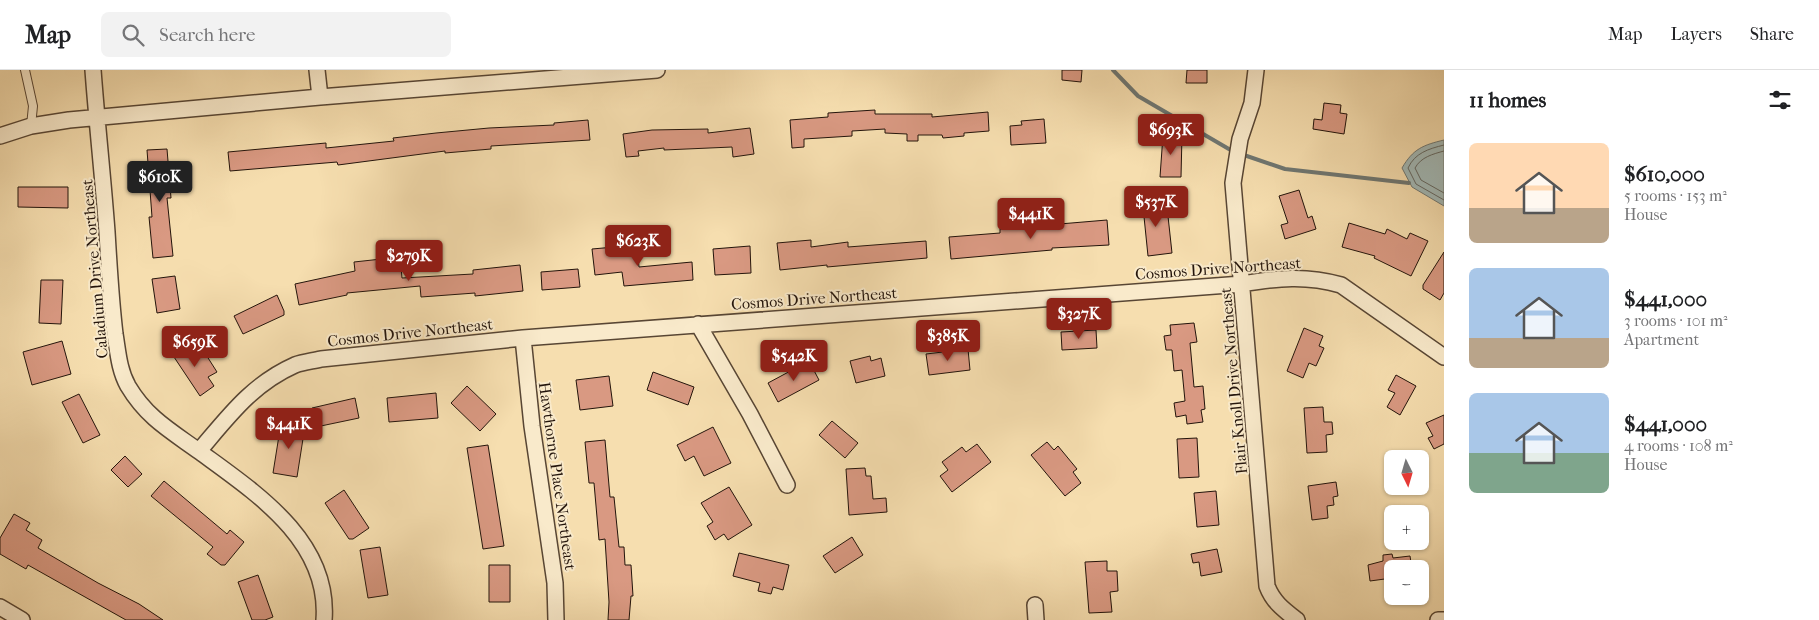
<!DOCTYPE html>
<html lang="en">
<head>
<meta charset="utf-8">
<style>
  :root { --surface:#fff; --page:#f2f2f2; --text:#202124; --muted:#757577; --line:#e0e0e0; --accent:#8f2418 }
  body { margin:0; font-family:"IM FELL French Canon",serif; background:var(--page); color:var(--text); height:100vh; display:flex; flex-direction:column; font-size:19px; white-space:nowrap }
  * { box-sizing:border-box; margin:0 }
  p { font-size:16px; color:var(--muted) }
  .icon { flex:none; width:28px; height:28px; fill:none; stroke:currentColor; stroke-width:2; stroke-linecap:round; stroke-linejoin:round }
  .map { position:relative; flex:1; overflow:hidden }
  .drawer { display:flex; flex-direction:column; background:var(--surface); width:375px }
  .drawer>* { flex:none }
  .needle { width:32px; rotate:175deg }
  .buttons { position:absolute; left:1384px; top:380px; display:grid; gap:10px }
  .buttons a { display:grid; place-items:center; width:45px; height:45px; border-radius:8px; background:var(--surface); box-shadow:0 1px 4px #0004; font-size:25px }
  .price { position:absolute; translate:-50% -42px; padding:0 11px; border-radius:5px; background:var(--accent); color:#fff; font-size:16px; line-height:32px; filter:drop-shadow(0 1px 2px #0008) }
  .price::after { content:''; position:absolute; left:50%; top:30px; width:15px; height:11px; margin-left:-8px; background:inherit; clip-path:polygon(0 0,100% 0,50% 100%) }
  .price.current { background:#222; color:#fff }
  ul { padding:0; list-style:none }
  li { display:flex; align-items:center; gap:15px; height:125px; padding:0 25px }
  li span { display:grid; place-items:center; flex:none; width:140px; height:100px; border-radius:8px; color:#555 }
  li>.icon { margin-inline-start:auto }
  span .icon { width:60px; height:60px; fill:#fffc; stroke-width:1 }
  li b { font-size:21px }
  h2 { display:flex; justify-content:space-between; align-items:center; height:60px; padding:0 25px; font-size:21px }
  header { display:flex; align-items:center; gap:30px; box-sizing:border-box; height:70px; padding:0 25px; background:var(--surface); border-bottom:1px solid var(--line) }
  header strong { font-size:24px }
  nav { display:flex; gap:28px; margin-inline-start:auto; font-size:18px }
  .search { width:350px; height:45px; background:var(--page); display:flex; align-items:center; gap:12px; box-sizing:border-box; padding:0 18px; border-radius:8px; color:var(--muted); font-size:19px }
  main { display:flex; flex:1; min-height:0 }
  .map>svg:first-child { display:block }
  .water { fill:#a2b9b7; stroke:#6f7772 }
  .lines { fill:none; stroke-linecap:round; stroke-linejoin:round }
  .shore { stroke:#626661; stroke-width:1 }
  .stream { stroke:#6f7772; stroke-width:4 }
  .building { fill:#d99982; stroke:#23140b }
  .service-casing { stroke:#584634; stroke-width:10 }
  .minor-casing { stroke:#584634; stroke-width:18 }
  .service { stroke:#f9eacb; stroke-width:8 }
  .minor { stroke:#f9eacb; stroke-width:15 }
  .labels { text-anchor:middle; stroke-width:4; stroke-linejoin:round; paint-order:stroke }
  .street-label { font-size:16px; fill:#23140b; stroke:#f9eacb }
</style>
</head>
<body>
<header>
<strong>Map</strong>
<div class="search"><svg class="icon" aria-label="search" viewBox="0 0 24 24"><circle cx="10" cy="10" r="6"/><path d="M15 15l6 6"/></svg>Search here</div>
<nav><a>Map</a><a>Layers</a><a>Share</a></nav>
</header>
<main>
<div class="map">
<svg width="1444" height="550" viewBox="0 0 1444 550">
  <rect width="100%" height="100%" fill="#f6deaf"/>
  <filter id="stains"><feTurbulence type="fractalNoise" baseFrequency=".004" numOctaves="4"/><feColorMatrix values="0 0 0 0 .2 0 0 0 0 .09 0 0 0 0 .02 0 0 0 .5 -.17"/></filter>
  <radialGradient id="worn" r=".72"><stop offset=".6" stop-color="#630" stop-opacity="0"/><stop offset="1" stop-color="#630" stop-opacity=".3"/></radialGradient>
  <path class="water" d="M1444,70V136L1412,117L1402,98C1413,79 1423,75 1444,70Z"/>
  <g class="lines">
    <path class="shore" d="M1444,75C1428,79 1415,83 1408,98L1416,114L1444,130
      M1444,81C1433,84 1421,87 1415,98L1421,110L1444,123"/>
    <path class="stream" d="M1113,0L1138,26L1234,82
      M1241,84L1285,99L1409,113"/>
  </g>
  <path class="building" d="M1062,0H1082L1081,12L1062,10Z
    M1187,0H1207V13H1186Z
    M1324,33L1341,35L1340,43L1347,44L1344,64L1313,59L1314,49L1322,50Z
    M875,40V44H932V47L988,42L989,61L964,63V66L943,68L942,65H918V71H907V64L885,63V59L852,61V66L804,69V77L792,78L790,50L828,47V43Z
    M1044,49L1046,73L1011,75L1010,56L1022,55L1021,51Z
    M588,50L590,70L491,76V79L445,83V81L338,95L337,92L230,101L228,82L326,73V78L394,71L393,68L436,63L489,58L554,55V53Z
    M750,58L754,84L733,87L732,77L664,80V78L638,81L639,86L626,87L623,64L652,60L708,59V63Z
    M1163,65H1182L1181,107H1160Z
    M167,79L171,128H167L173,186L153,188L149,147H152L147,80Z
    M18,117H68V138L18,137Z
    M1299,120L1308,148L1312,146L1316,159L1285,169L1281,155L1288,153L1279,126Z
    M1156,126L1157,139L1167,137L1172,183L1148,186L1142,127Z
    M1107,150L1109,175L1052,178V180L951,189L949,167L1000,163V159Z
    M1349,153L1385,164L1387,159L1407,169L1410,163L1428,171L1411,206L1374,188L1375,186L1342,177Z
    M811,170V177L848,172V177L926,171L927,188L827,197V195L780,200L777,173Z
    M637,175L639,197L692,192L693,210L624,216L622,202L595,205L592,179Z
    M750,176L751,203L715,205L713,179Z
    M1444,182V223L1440,230L1423,219V215Z
    M400,187L402,208L473,204V200L520,195L523,221L475,226V223L421,227L420,216L347,223V225L299,235L295,214L355,201L354,192Z
    M578,199L580,217L542,220L541,202Z
    M175,206L180,239L157,243L152,209Z
    M41,210H63L61,254L39,253Z
    M277,225L284,241V245L243,264L234,246Z
    M1194,253L1197,272L1190,273L1194,317L1203,316L1205,339L1201,340L1203,352L1187,354L1186,345L1176,347L1174,333L1185,331L1182,300L1174,301L1172,280H1166L1164,266L1171,265L1170,255Z
    M1304,258L1323,266L1319,276L1324,278L1316,296L1309,293L1303,308L1287,301Z
    M1096,260L1097,278L1062,280L1061,262Z
    M62,271L71,304L32,315L23,282Z
    M184,272L194,286L203,280L217,302L208,307L214,316L200,326L170,281Z
    M968,279L970,300L929,305L926,284Z
    M870,286L871,291L881,288L885,306L856,313L850,291Z
    M809,291L819,310L778,332L768,313Z
    M653,302L694,317L688,335L647,320Z
    M1396,305L1416,316L1400,345L1387,337L1395,323L1388,320Z
    M609,306L613,336L580,340L576,310Z
    M467,316L496,344L480,361L451,333Z
    M436,323L438,348L389,352L387,328Z
    M79,324L100,365L83,373L62,332Z
    M355,328L359,348L316,357L312,338Z
    M1323,337L1324,352H1332L1333,364L1326,365L1327,382L1307,383L1304,338Z
    M1444,345V374L1434,379L1428,368L1433,366L1426,353Z
    M832,351L858,373L845,388L819,365Z
    M281,353L305,356L297,407L273,403Z
    M713,357L731,393L704,406L694,386L685,391L677,375Z
    M1197,368L1199,407L1179,408L1177,369Z
    M605,370L610,427H614L619,477H624L625,495H631L633,526H631L629,550H608L609,532L605,469L599,470L594,413H589L585,372Z
    M1047,372L1054,380L1058,376L1077,399L1073,402L1081,413L1065,426L1031,385Z
    M977,374L991,392L952,422L940,406L948,400L942,392L962,377L966,382Z
    M488,375L504,476L483,479L467,378Z
    M125,386L142,404L128,417L111,400Z
    M865,398L866,406H871L873,429L886,428L887,442L849,445L846,399Z
    M164,411L227,464L230,460L244,472L225,495H221L207,484L213,477L151,426Z
    M1336,412L1338,426L1333,427L1334,435L1327,436L1328,448L1312,450L1308,416Z
    M729,417L752,455L728,470L724,464L715,470L707,456L713,452L701,433Z
    M344,420L369,458L353,469H349L325,433Z
    M1216,421L1219,455L1197,457L1194,423Z
    M14,444L30,453L26,460L42,470L38,478L98,513L139,534L163,550H126L28,495L26,499L0,484V468Z
    M852,467L863,485L835,503L823,486Z
    M380,477L388,525L368,528L360,480Z
    M1217,479L1222,502L1201,506L1199,492L1193,493L1191,484Z
    M739,483L789,495L783,520L773,517L771,524L758,521L760,513L733,506Z
    M1392,484L1393,488L1410,486L1412,499H1392V508L1370,511L1368,495L1383,491V485Z
    M1107,491V501H1117L1118,521L1110,522L1112,542L1089,543L1085,492Z
    M489,495H510V532H489Z
    M258,505L273,547L265,550H252L238,512Z"/>
  <g class="lines">
    <g class="service-casing">
      <path id="service" d="M25,0L33,36L31,56"/>
    </g>
    <g class="minor-casing">
      <path id="minor" d="M93,0C97,54 103,108 107,162C109,196 111,231 115,264C118,282 119,300 128,316C147,348 171,361 200,382C256,423 330,471 324,550
        M317,0L320,27
        M1256,0L1252,33L1240,69L1233,113L1267,516C1273,532 1284,540 1297,550
        M0,66L31,56L69,50L320,27L657,0
        M698,254L750,344L787,415
        M523,268L532,356L555,513L556,550
        M199,381C228,347 252,314 295,295C303,292 313,291 321,289L523,268L1242,214C1278,208 1306,205 1341,215L1444,287
        M1035,535L1036,550
        M0,537L22,550
        M1438,550H1444"/>
    </g>
    <use href="#service" class="service"/>
    <use href="#minor" class="minor"/>
  </g>
  <g class="labels">
    <g class="street-label">
      <text transform="translate(1218 198) rotate(-4)" y="6">Cosmos Drive Northeast</text>
      <text transform="translate(94 199) rotate(-95)" y="6">Caladium Drive Northeast</text>
      <text transform="translate(814 228) rotate(-4)" y="6">Cosmos Drive Northeast</text>
      <text transform="translate(410 262) rotate(-6)" y="6">Cosmos Drive Northeast</text>
      <text transform="translate(1233 311) rotate(-95)" y="6">Flair Knoll Drive Northeast</text>
      <text transform="translate(558 406) rotate(82)" y="6">Hawthorne Place Northeast</text>
    </g>
  </g>
  <rect width="100%" height="100%" filter="url(#stains)"/>
  <rect width="100%" height="100%" fill="url(#worn)"/>
</svg>
<div class="buttons">
<a><svg class="needle" viewBox="-14 -14 28 28"><path d="M0-13l5 13h-10z" fill="#e53935"/><path d="M0 13l5-13h-10z" fill="#757577"/></svg></a>
<a>+</a>
<a>−</a>
</div>
<b class="price" style="left:1171px;top:86px">$693K</b>
<b class="price current" style="left:160px;top:133px">$610K</b>
<b class="price" style="left:1156px;top:158px">$537K</b>
<b class="price" style="left:1031px;top:170px">$441K</b>
<b class="price" style="left:638px;top:197px">$623K</b>
<b class="price" style="left:409px;top:212px">$279K</b>
<b class="price" style="left:1079px;top:270px">$327K</b>
<b class="price" style="left:948px;top:292px">$385K</b>
<b class="price" style="left:195px;top:298px">$659K</b>
<b class="price" style="left:794px;top:312px">$542K</b>
<b class="price" style="left:289px;top:380px">$441K</b>
</div>
<section class="drawer">
<h2>11 homes<svg class="icon" aria-label="filters" viewBox="0 0 24 24"><path d="M4 7h16M4 17h16"/><circle cx="9" cy="7" r="2"/><circle cx="15" cy="17" r="2"/></svg></h2>
<ul>
<li><span style="background:linear-gradient(#ffd9b3 65%,#b9a48a 0)"><svg class="icon" aria-label="home" viewBox="0 0 24 24"><path d="M3 11l9-7 9 7M6 9v11h12V9"/></svg></span><div><b>$610,000</b><p>5 rooms · 153 m²</p><p>House</p></div></li>
<li><span style="background:linear-gradient(#a9c7e8 70%,#b9a48a 0)"><svg class="icon" aria-label="home" viewBox="0 0 24 24"><path d="M3 11l9-7 9 7M6 9v11h12V9"/></svg></span><div><b>$441,000</b><p>3 rooms · 101 m²</p><p>Apartment</p></div></li>
<li><span style="background:linear-gradient(#a9c7e8 60%,#7fa58c 0)"><svg class="icon" aria-label="home" viewBox="0 0 24 24"><path d="M3 11l9-7 9 7M6 9v11h12V9"/></svg></span><div><b>$441,000</b><p>4 rooms · 108 m²</p><p>House</p></div></li>
</ul>
</section>
</main>
</body>
</html>
